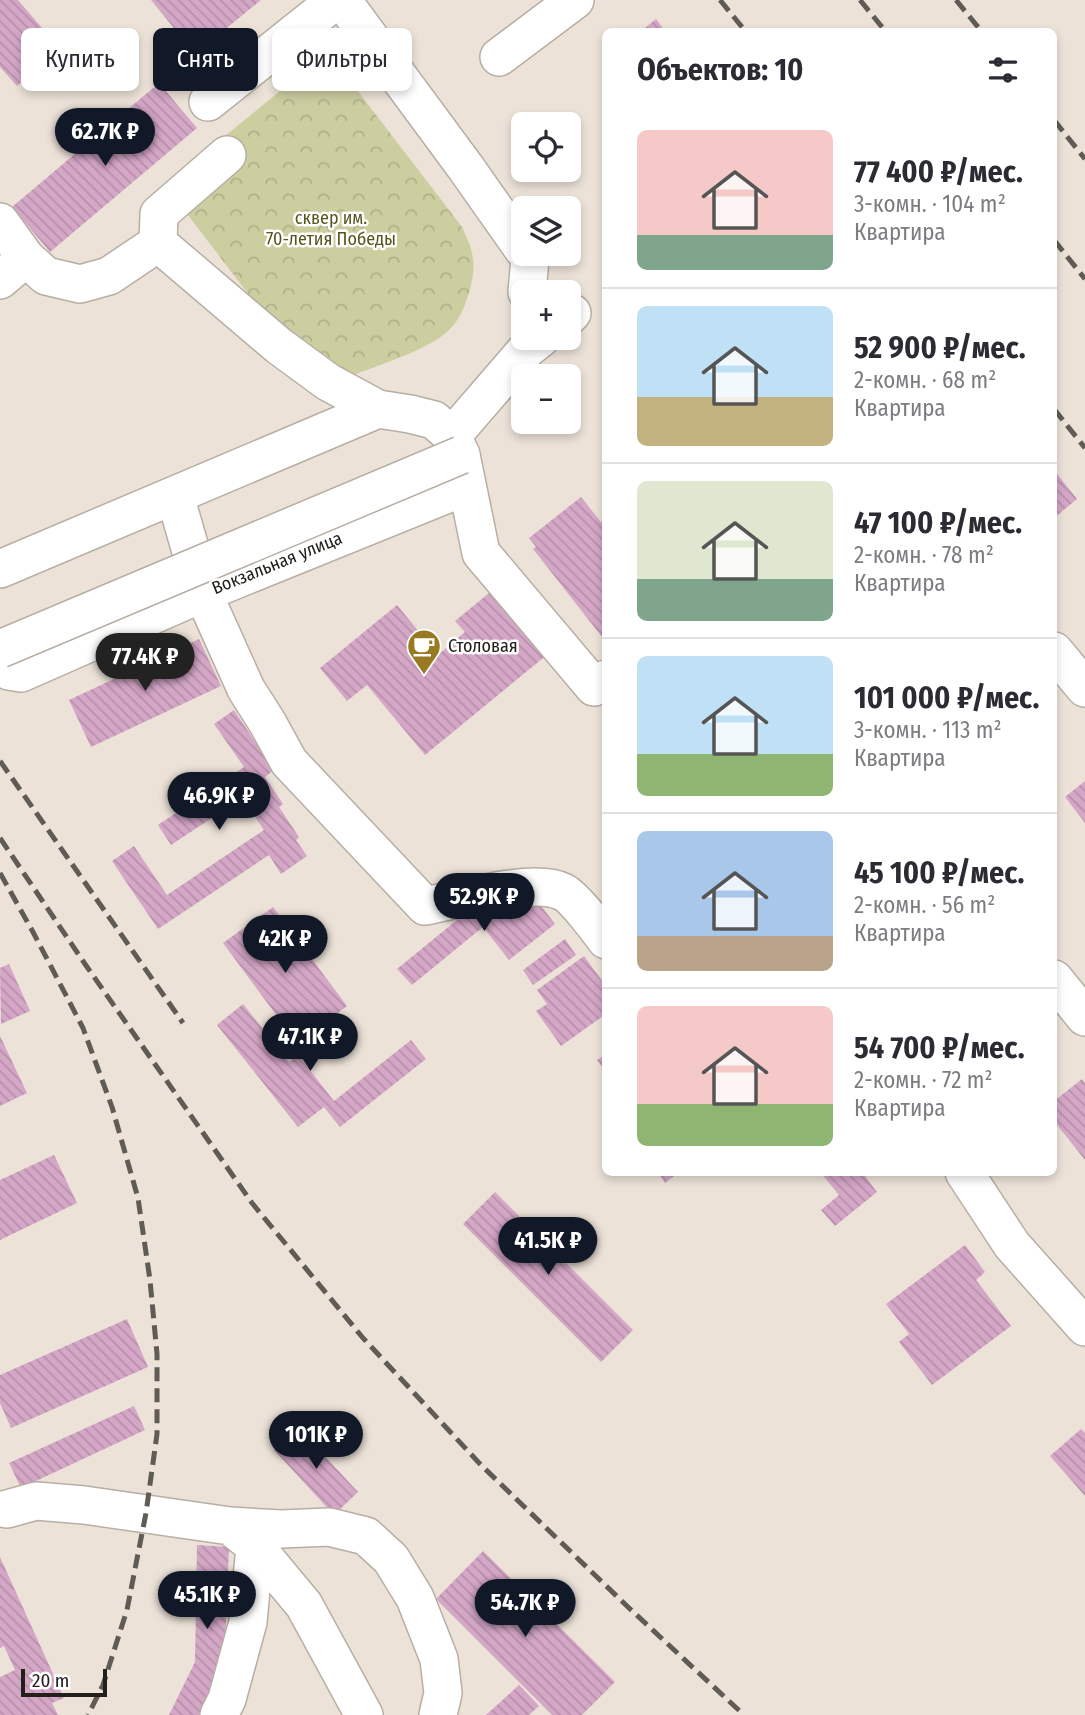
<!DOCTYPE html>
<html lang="ru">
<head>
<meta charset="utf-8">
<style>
  :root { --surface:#fff; --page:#f2f2f3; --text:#2b2b33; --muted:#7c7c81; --line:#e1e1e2; --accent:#111827 }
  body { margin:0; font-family:"Fira Sans Condensed",sans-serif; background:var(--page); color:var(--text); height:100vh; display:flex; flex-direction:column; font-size:26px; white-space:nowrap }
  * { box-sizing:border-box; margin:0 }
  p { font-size:23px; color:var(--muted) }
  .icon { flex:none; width:38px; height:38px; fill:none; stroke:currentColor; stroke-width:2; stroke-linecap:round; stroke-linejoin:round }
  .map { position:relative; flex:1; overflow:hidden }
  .side { position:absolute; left:602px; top:28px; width:455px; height:1148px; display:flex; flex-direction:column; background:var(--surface); border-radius:10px; box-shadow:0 4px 10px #0003 }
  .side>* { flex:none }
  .banner { position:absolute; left:21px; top:28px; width:476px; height:63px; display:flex; gap:14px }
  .fabs { position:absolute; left:511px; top:112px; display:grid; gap:14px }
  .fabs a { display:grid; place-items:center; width:70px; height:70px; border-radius:10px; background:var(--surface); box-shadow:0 4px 10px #0003; font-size:35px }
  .scale { position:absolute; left:21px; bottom:18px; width:86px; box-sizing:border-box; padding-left:7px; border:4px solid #23201c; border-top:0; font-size:19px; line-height:24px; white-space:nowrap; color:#23201c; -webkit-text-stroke:5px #fff; paint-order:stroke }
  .price { position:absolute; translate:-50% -60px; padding:0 16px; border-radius:24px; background:var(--accent); color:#fff; font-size:23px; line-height:46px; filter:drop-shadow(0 2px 4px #0008) }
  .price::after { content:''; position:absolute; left:50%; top:42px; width:21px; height:16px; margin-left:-10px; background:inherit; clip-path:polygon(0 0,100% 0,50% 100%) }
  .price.current { background:#222; color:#fff }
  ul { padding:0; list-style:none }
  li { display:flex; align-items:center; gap:21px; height:175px; padding:0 35px }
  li+li { border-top:2px solid var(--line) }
  li span { display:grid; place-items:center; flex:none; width:196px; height:140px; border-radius:10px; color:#555 }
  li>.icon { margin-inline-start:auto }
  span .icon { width:84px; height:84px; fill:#fffc; stroke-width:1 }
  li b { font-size:30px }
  h2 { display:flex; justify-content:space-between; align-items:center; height:84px; padding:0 35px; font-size:30px }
  .chip { padding:0 24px; border-radius:10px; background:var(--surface); box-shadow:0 4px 10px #0003; font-size:24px; line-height:63px }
  .chip.current { background:var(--accent); color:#fff }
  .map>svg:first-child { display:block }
  .park { fill:url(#park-crowns) }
  .building { fill:url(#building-back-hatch) }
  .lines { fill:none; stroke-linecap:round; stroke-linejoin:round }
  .minor-casing { stroke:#b7aea4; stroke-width:40 }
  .minor { stroke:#fff; stroke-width:37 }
  .rail { stroke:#605b55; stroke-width:5; stroke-dasharray:14 7; stroke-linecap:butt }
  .minor-bridge-casing { stroke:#b7aea4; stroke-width:40; stroke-linecap:butt }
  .minor-bridge { stroke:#fff; stroke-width:37 }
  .labels { text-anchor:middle; stroke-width:5; stroke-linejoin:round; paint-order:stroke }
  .park-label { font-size:18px; fill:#55561d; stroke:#fff }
  .street-label { font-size:18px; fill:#23201c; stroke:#fff }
  .poi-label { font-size:18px; fill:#23201c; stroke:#fff; text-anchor:start }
</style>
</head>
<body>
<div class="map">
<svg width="1085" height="1715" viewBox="0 0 1085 1715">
  <defs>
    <pattern id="park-crowns" width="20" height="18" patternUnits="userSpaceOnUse" patternTransform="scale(1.75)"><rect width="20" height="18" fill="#cccea0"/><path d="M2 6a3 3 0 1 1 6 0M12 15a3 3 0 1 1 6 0" fill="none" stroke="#afb189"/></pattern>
    <pattern id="building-back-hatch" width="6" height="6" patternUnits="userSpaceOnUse" patternTransform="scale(1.75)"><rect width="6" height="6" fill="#d5a7c7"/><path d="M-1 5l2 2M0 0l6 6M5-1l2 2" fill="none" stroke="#b78faa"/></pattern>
  </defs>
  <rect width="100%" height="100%" fill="#ece2d8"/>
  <path class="park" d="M328,52L462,227C473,250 477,263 470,289C466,304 460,320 448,331C428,350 378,365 351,376L259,308L184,210L246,163L225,136Z"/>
  <path class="building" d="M0,0H18L60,49L17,86L0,67Z
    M151,0H261L195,54Z
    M656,19L666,32H640Z
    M159,83L197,128L50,252L12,207Z
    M1054,470L1077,499L1054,518Z
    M581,497L601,522L606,518V642L533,549L536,547L529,538Z
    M494,589L548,654L425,755L367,685L347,701L320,668L397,605L438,655L465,632L455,621Z
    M199,639L221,686L91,747L69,700Z
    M234,710L274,770L265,777L283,804L279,807L299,837L296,840L307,856L281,874L269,855L158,929L112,861L134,846L167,895L264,830L242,798L171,845L158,825L244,767L214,724Z
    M1085,781V823L1065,797Z
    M530,891L555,924L509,960L483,927L412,985L397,969L485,897L498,914Z
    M273,907L347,1006L297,1043L223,943Z
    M565,939L576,955L533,985L523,970Z
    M584,956L606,986V1014L561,1046L536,1011L547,1004L537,990Z
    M9,964L30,1011L1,1024L0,968Z
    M243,1004L289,1062L298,1055L334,1101L411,1040L426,1059L340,1127L324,1107L298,1127L217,1025Z
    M0,1036L27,1093L0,1106Z
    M606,1054V1072L597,1060Z
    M1082,1079L1085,1083V1160L1054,1121V1101Z
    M54,1155L77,1203L0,1240V1180Z
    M658,1172H679L665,1183Z
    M820,1172H862L877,1192L835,1226L821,1210L839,1195Z
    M495,1192L633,1330L601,1362L463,1224Z
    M965,1245L985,1272L976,1280L1011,1326L932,1385L899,1342L909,1334L886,1304Z
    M127,1319L148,1367L11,1428L0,1403V1375Z
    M134,1406L145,1430L21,1488L9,1463Z
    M298,1427L358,1492L334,1515L274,1450Z
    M1081,1429L1085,1433V1496L1050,1456Z
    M197,1545L229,1547L224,1671L201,1715H169L195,1662Z
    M483,1551L615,1682L582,1715H552L436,1599Z
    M0,1557L64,1698L52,1703L58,1715H0V1677L15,1670L4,1646L0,1648Z
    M519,1685L539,1706L529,1715H486Z"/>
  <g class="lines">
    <g class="minor-casing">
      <path id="minor" d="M342,0L466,168L523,249
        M499,57L575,0
        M208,102L336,0
        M0,222L26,258L46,276L80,284L109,276L158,243L279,346L328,382L378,409L410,414L434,420L452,436L461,455L481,553L594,687L606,679
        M158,243L159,214L227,155
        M527,254L530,259L527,292
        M0,280L26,258
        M569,316L572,313
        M452,436L527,349L541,338
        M175,496L203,593L246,689L267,722L289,762L425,906C457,900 535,877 563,892C574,897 598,929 606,940
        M0,569L378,409
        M1054,651L1085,688
        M0,659L9,671L21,673L203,593L467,486
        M1054,979L1085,1017
        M964,1172L1012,1245L1085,1327
        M7,1509L36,1501L84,1505L230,1526L255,1546L304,1605L364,1715
        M230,1526L281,1529L329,1527L366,1536L391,1559L415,1598L439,1659L443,1693L438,1715
        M219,1715L227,1699L248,1622L255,1546"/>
    </g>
    <use href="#minor" class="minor"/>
    <path class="rail" d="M720,0L746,32
      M860,0L886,32
      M956,0L982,32
      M1054,120L1085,159
      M1054,240L1085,279
      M1054,409L1085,448
      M0,761L183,1023
      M0,838L85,964L252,1203L363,1338L481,1465L628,1607L744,1715
      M0,873L33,932L83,1028L112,1107L138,1198L150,1280L157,1354V1434L146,1513L127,1610L103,1685L88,1715"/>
    <g class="minor-bridge-casing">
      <path id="minor-bridge" d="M0,649L461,455"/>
    </g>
    <use href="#minor-bridge" class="minor-bridge"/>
  </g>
  <defs>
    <g id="cafe-pin" transform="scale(1.75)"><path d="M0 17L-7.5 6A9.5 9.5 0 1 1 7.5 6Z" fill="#987a23" stroke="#fff"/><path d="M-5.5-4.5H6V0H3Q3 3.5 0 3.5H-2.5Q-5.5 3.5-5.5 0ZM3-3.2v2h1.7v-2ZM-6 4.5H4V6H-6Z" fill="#fff"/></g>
  </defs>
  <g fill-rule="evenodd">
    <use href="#cafe-pin" x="424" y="646"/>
  </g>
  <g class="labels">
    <g class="park-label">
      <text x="331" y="224">сквер им.<tspan x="331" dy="21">70-летия Победы</tspan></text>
    </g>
    <g class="street-label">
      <text transform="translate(277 563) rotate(-22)" y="6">Вокзальная улица</text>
    </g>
    <g class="poi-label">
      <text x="448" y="652">Столовая</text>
    </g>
  </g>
</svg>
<div class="fabs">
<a><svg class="icon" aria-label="locate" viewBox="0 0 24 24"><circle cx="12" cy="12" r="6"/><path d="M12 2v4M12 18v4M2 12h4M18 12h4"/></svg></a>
<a><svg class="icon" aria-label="layers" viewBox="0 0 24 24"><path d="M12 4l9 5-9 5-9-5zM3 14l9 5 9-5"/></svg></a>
<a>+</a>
<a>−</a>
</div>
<div class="scale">20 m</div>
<b class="price" style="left:105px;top:168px">62.7K ₽</b>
<b class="price current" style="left:145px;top:693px">77.4K ₽</b>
<b class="price" style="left:219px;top:832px">46.9K ₽</b>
<b class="price" style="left:484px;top:933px">52.9K ₽</b>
<b class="price" style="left:285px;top:975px">42K ₽</b>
<b class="price" style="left:310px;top:1073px">47.1K ₽</b>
<b class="price" style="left:548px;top:1277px">41.5K ₽</b>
<b class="price" style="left:316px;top:1471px">101K ₽</b>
<b class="price" style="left:207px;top:1631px">45.1K ₽</b>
<b class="price" style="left:525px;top:1639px">54.7K ₽</b>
<div class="banner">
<a class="chip">Купить</a>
<a class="chip current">Снять</a>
<a class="chip">Фильтры</a>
</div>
<section class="side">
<h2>Объектов: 10<svg class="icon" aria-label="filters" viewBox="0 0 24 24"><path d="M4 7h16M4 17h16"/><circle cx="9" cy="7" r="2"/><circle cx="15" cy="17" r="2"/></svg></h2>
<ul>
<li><span style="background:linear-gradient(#f6c9c9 75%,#7fa58c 0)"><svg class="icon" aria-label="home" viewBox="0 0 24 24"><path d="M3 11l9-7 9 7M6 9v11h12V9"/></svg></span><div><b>77 400 ₽/мес.</b><p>3-комн. · 104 m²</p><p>Квартира</p></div></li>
<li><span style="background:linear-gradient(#bfe0f5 65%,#c2b280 0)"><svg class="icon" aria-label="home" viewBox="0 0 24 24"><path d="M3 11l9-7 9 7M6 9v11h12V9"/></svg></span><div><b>52 900 ₽/мес.</b><p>2-комн. · 68 m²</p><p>Квартира</p></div></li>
<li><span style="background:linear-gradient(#dfe7d0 70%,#7fa58c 0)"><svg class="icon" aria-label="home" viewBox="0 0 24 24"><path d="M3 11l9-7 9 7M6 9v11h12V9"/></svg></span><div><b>47 100 ₽/мес.</b><p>2-комн. · 78 m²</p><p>Квартира</p></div></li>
<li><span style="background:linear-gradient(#bfe0f5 70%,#8fb573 0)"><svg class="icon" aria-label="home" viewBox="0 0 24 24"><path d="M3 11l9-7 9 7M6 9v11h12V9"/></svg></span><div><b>101 000 ₽/мес.</b><p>3-комн. · 113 m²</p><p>Квартира</p></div></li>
<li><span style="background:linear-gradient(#a9c7e8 75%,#b9a48a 0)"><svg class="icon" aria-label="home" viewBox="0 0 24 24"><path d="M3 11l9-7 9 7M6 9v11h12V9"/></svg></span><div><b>45 100 ₽/мес.</b><p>2-комн. · 56 m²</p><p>Квартира</p></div></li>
<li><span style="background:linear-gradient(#f6c9c9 70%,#8fb573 0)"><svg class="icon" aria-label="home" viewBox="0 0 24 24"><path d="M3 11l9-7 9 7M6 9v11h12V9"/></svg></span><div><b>54 700 ₽/мес.</b><p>2-комн. · 72 m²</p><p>Квартира</p></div></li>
</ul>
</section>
</div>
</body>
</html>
